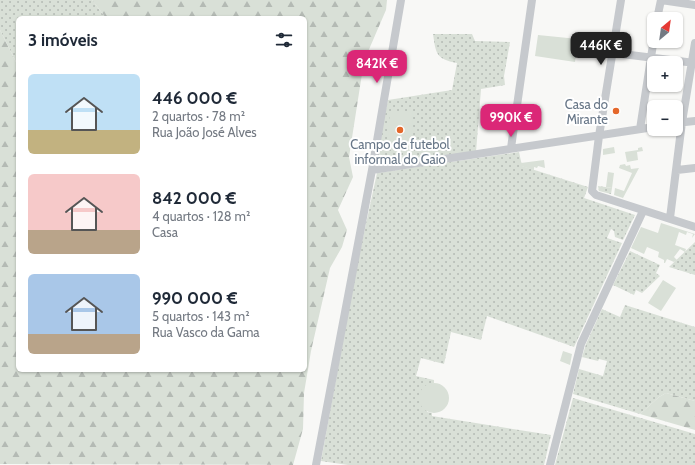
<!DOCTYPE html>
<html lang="pt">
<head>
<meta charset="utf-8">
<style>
  :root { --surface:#fff; --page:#f2f2f3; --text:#1f2937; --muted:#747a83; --accent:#db2777 }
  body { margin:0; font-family:Cabin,sans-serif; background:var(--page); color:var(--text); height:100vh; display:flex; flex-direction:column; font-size:15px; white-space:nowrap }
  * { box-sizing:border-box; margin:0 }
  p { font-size:13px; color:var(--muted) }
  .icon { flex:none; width:22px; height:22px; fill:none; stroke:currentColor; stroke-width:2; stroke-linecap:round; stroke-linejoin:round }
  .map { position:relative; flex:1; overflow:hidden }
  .drawer { position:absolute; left:16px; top:16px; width:291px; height:356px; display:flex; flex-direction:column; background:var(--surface); border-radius:6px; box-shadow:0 1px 3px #0004 }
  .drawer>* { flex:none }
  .needle { width:26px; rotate:29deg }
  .tools { position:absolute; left:647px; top:12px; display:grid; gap:8px }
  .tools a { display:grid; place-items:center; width:36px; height:36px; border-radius:6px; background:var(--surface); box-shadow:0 1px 3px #0004; font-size:20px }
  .price { position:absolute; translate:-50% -34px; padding:0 9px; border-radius:8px; background:var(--accent); color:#fff; font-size:13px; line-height:26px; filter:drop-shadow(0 1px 2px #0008) }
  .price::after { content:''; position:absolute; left:50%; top:24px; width:12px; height:9px; margin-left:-6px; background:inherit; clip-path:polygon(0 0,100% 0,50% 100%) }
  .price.selected { background:#222; color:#fff }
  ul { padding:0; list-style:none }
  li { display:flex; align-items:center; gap:12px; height:100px; padding:0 12px }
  li span { display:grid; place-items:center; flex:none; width:112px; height:80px; border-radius:6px; color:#555 }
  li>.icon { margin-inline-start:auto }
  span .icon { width:48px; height:48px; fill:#fffc; stroke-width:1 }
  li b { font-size:17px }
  h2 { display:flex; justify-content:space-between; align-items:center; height:48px; padding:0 12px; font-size:17px }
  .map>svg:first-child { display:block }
  .grass { fill:url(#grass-dots) }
  .forest { fill:url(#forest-firs) }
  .garden { fill:#d9e0d7 }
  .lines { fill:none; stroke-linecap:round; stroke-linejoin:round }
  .minor { stroke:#c6c9cd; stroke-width:8 }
  .poi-dot { fill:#e4672a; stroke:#fff; stroke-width:1.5 }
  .labels { text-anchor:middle; stroke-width:4; stroke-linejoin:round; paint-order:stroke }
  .poi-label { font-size:13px; fill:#677687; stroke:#fff; text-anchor:end }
</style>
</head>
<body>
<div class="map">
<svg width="695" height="465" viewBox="0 0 695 465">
  <defs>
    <pattern id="grass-dots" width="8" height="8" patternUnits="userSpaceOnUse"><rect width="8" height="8" fill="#d9e0d7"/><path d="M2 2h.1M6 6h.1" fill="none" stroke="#b4bab4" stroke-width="1.8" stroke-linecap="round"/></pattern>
    <pattern id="forest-firs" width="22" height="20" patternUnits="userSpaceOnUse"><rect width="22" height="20" fill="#d9e0d7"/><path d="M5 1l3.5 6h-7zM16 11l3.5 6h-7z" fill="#b4bab4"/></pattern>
  </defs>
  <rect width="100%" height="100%" fill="#f8f8f6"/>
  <path class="grass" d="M0,0H92L106,18H18V71L16,62L0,30Z
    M433,34H472L475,41L510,42L504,76L505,85L481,89L476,152L373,167L388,100L452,90L457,63C436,59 436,54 433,34Z
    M519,152L522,166L588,187L584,198L635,215L623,240L615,237L614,231L611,229L607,238L622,243L574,347L487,316L481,340L451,332L444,364L421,358L416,376L434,380V383L425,387L427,412L432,413V416L551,435L544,465H348L321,461L356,270L377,173Z
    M598,186L612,188L611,194L599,191Z
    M695,242V275L669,267Z
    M630,251L660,265L656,273L660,276L642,293L636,290L634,295L613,285Z
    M625,305L695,327V401L666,393L659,397L640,414L573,394L579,369L603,376L607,361L599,359L598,361L582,357L586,344L602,309L620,317Z
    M573,398L695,434V465H555Z"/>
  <path class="forest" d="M92,0H387L386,10L364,61L349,157L353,177L338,210L347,230L342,247L330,268L311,351L304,393L303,429L293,465L0,464V30L16,62L18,71V370H305V18H106Z
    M666,393L695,401V430L640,414L659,397Z"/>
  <path class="garden" d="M538,35L578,39L575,62L535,56Z
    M390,111H413L411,150L387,149Z
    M614,147L615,153L603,155V149Z
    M642,147L643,151L637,152L638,160L627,162L625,152L638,150V148Z
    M544,160L545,168L538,166L537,168L534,167V170L521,166V163Z
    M625,164L626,166L630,165L631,169L639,168L623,198L614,195L615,188L624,191L632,173L619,168L620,165Z
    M608,172L614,173L612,188L606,187Z
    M661,223L695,234L692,238L693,234L687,232L686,235L679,232L675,245L686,249L685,252L680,249L674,257L677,260L674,262L667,259L665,263H664V260L658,257L659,252L647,247L644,254L631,248L641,227L658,233Z
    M663,280L676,288L661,311L648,303Z
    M563,351L572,354L570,365L560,361Z
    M419 398a15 15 0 1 1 30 0a15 15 0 1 1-30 0Z"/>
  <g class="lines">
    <path class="minor" d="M621,0L599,136L592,191L596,195L695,227
      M661,0L695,5
      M657,19L661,0
      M582,49L695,63
      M676,123L695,121
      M640,129L654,38
      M511,148L532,0
      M372,170L654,127
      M677,170L695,168
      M670,218L682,122L695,43
      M316,465L372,170L401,0
      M550,465L581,344L643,211"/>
  </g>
  <g class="poi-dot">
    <circle cx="616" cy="111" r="4"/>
    <circle cx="400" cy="130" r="4"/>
  </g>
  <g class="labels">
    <g class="poi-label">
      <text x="608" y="109">Casa do<tspan x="608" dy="15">Mirante</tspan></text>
      <text x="400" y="149" text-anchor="middle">Campo de futebol<tspan x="400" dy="15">informal do Gaio</tspan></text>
    </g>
  </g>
</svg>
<div class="tools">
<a><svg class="needle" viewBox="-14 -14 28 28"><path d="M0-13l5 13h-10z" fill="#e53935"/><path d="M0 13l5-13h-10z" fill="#747a83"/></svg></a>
<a>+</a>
<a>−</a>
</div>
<b class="price selected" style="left:601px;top:66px">446K €</b>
<b class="price" style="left:377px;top:84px">842K €</b>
<b class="price" style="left:511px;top:138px">990K €</b>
<section class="drawer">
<h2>3 imóveis<svg class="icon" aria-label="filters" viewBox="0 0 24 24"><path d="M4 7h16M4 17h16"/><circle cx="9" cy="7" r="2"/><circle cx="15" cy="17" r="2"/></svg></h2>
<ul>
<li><span style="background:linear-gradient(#bfe0f5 70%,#c2b280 0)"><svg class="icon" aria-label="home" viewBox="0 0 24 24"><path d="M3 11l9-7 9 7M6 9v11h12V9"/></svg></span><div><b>446 000 €</b><p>2 quartos · 78 m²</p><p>Rua João José Alves</p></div></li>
<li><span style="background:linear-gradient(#f6c9c9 70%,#b9a48a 0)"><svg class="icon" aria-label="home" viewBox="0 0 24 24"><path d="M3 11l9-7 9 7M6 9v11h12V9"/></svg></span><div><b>842 000 €</b><p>4 quartos · 128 m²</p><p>Casa</p></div></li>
<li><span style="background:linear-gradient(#a9c7e8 75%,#b9a48a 0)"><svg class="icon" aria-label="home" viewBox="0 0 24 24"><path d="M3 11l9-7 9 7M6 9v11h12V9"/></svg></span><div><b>990 000 €</b><p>5 quartos · 143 m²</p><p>Rua Vasco da Gama</p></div></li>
</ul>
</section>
</div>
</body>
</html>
